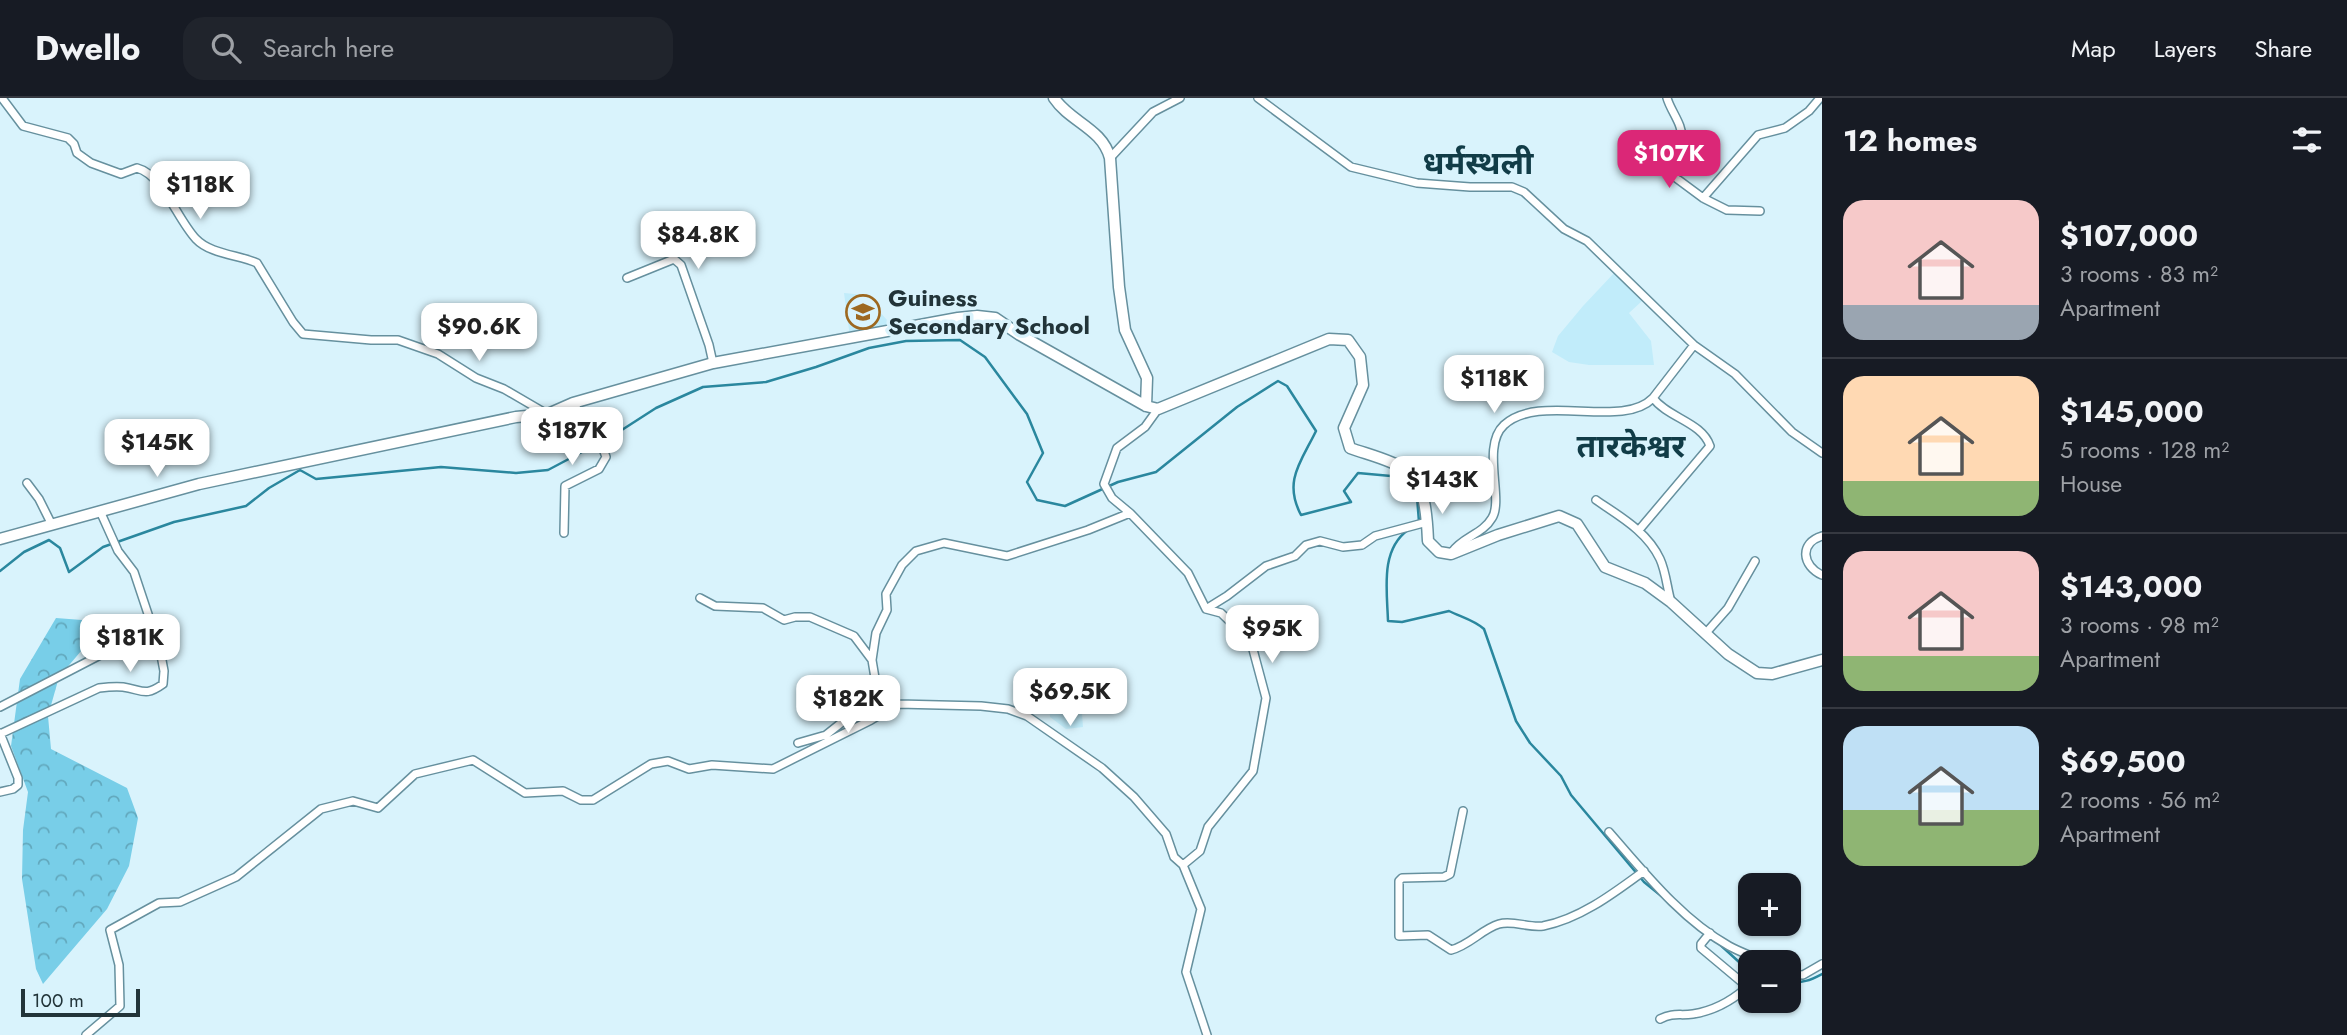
<!DOCTYPE html>
<html lang="en">
<head>
<meta charset="utf-8">
<style>
  :root { --surface:#171b24; --page:#20242c; --text:#f1f3f6; --muted:#9ea1a6; --line:#363941; --accent:#db2777 }
  body { margin:0; font-family:Jost,"Noto Sans Devanagari",sans-serif; background:var(--page); color:var(--text); height:100vh; display:flex; flex-direction:column; font-size:26px; white-space:nowrap }
  * { box-sizing:border-box; margin:0 }
  p { font-size:23px; color:var(--muted) }
  .icon { flex:none; width:38px; height:38px; fill:none; stroke:currentColor; stroke-width:2; stroke-linecap:round; stroke-linejoin:round }
  .map { position:relative; flex:1; overflow:hidden }
  .details { display:flex; flex-direction:column; background:var(--surface); width:525px }
  .details>* { flex:none }
  .controls { position:absolute; left:1738px; top:775px; display:grid; gap:14px }
  .controls a { display:grid; place-items:center; width:63px; height:63px; border-radius:14px; background:var(--surface); box-shadow:0 2px 5px #0004; font-size:35px }
  .scale { position:absolute; left:21px; bottom:18px; width:119px; box-sizing:border-box; padding-left:7px; border:4px solid #223439; border-top:0; font-size:19px; line-height:24px; white-space:nowrap; color:#223439; -webkit-text-stroke:5px #d9f3fc; paint-order:stroke }
  .price { position:absolute; translate:-50% -60px; padding:0 16px; border-radius:14px; background:#fff; color:#222; font-size:23px; line-height:46px; filter:drop-shadow(0 2px 4px #0008) }
  .price::after { content:''; position:absolute; left:50%; top:42px; width:21px; height:16px; margin-left:-10px; background:inherit; clip-path:polygon(0 0,100% 0,50% 100%) }
  .price.active { background:var(--accent); color:#fff }
  ul { padding:0; list-style:none }
  li { display:flex; align-items:center; gap:21px; height:175px; padding:0 21px }
  li+li { border-top:2px solid var(--line) }
  li span { display:grid; place-items:center; flex:none; width:196px; height:140px; border-radius:21px; color:#555 }
  li>.icon { margin-inline-start:auto }
  span .icon { width:84px; height:84px; fill:#fffc; stroke-width:1 }
  li b { font-size:30px }
  h2 { display:flex; justify-content:space-between; align-items:center; height:84px; padding:0 21px; font-size:30px }
  header { display:flex; align-items:center; gap:42px; box-sizing:border-box; height:98px; padding:0 35px; background:var(--surface); border-bottom:2px solid var(--line) }
  header strong { font-size:33px }
  nav { display:flex; gap:38px; margin-inline-start:auto; font-size:24px }
  .search { width:490px; height:63px; background:var(--page); display:flex; align-items:center; gap:18px; box-sizing:border-box; padding:0 24px; border-radius:21px; color:var(--muted); font-size:26px }
  main { display:flex; flex:1; min-height:0 }
  .map>svg:first-child { display:block }
  .built { fill:#c1ecfa }
  .forest { fill:url(#forest-crowns) }
  .lines { fill:none; stroke-linecap:round; stroke-linejoin:round }
  .stream { stroke:#2a879e; stroke-width:2.5 }
  .street-casing { stroke:#66909e; stroke-width:10 }
  .secondary-casing { stroke:#66909e; stroke-width:13 }
  .street { stroke:#fff; stroke-width:7 }
  .secondary { stroke:#fff; stroke-width:10 }
  .labels { text-anchor:middle; stroke-width:7; stroke-linejoin:round; paint-order:stroke }
  .poi-label { font-size:24px; font-weight:bold; fill:#223439; stroke:#d9f3fc; text-anchor:start }
  .district-label { font-size:32px; font-weight:bold; fill:#113c47; stroke:#d9f3fc }
</style>
</head>
<body>
<header>
<strong>Dwello</strong>
<div class="search"><svg class="icon" aria-label="search" viewBox="0 0 24 24"><circle cx="10" cy="10" r="6"/><path d="M15 15l6 6"/></svg>Search here</div>
<nav><a>Map</a><a>Layers</a><a>Share</a></nav>
</header>
<main>
<div class="map">
<svg width="1822" height="937" viewBox="0 0 1822 937">
  <defs>
    <pattern id="forest-crowns" width="20" height="18" patternUnits="userSpaceOnUse" patternTransform="scale(1.75)"><rect width="20" height="18" fill="#78cee8"/><path d="M2 6a3 3 0 1 1 6 0M12 15a3 3 0 1 1 6 0" fill="none" stroke="#62a8bd"/></pattern>
  </defs>
  <rect width="100%" height="100%" fill="#d9f3fc"/>
  <path class="built" d="M1615,174L1642,203L1629,215L1651,243L1654,267H1589L1569,264L1552,254L1558,238L1583,208Z
    M844,195L865,197L894,230L850,239Z
    M1081,602L1083,629L1066,631L1050,619L1049,608Z"/>
  <path class="forest" d="M56,520L82,522L93,539L59,579L48,618L51,651L127,690L138,720L129,768L107,811L43,886L36,871L22,781L23,732L28,694L11,648L20,581Z"/>
  <g class="lines">
    <path class="stream" d="M1408,432C1380,452 1387,492 1388,523L1402,524L1449,513C1461,519 1474,522 1484,531L1516,623L1530,645L1561,678L1571,697L1644,784L1665,801
      M0,473L24,454L49,442L60,450L69,474L103,449L174,424L246,408L269,390L300,372L316,381L441,369L516,375L548,372L614,337L656,310L703,289L766,284L816,269L869,250L906,243L960,242L985,259L1027,316L1043,355L1027,384L1037,402L1065,408L1118,384L1156,374L1237,309L1278,283L1287,288L1316,333C1301,364 1283,383 1301,417L1351,404L1344,393L1358,375L1391,378L1417,399L1419,424
      M1716,843L1750,874
      M1788,883C1801,886 1811,882 1822,876"/>
    <g class="street-casing">
      <path id="street" d="M2,0L23,28L68,40L74,46L77,55L91,65L121,76L137,70C163,77 177,121 196,141C210,156 239,157 257,165L293,224L303,236L371,242H398L438,256L476,280L504,291L547,316
        M1258,0L1351,69L1417,85L1470,89H1512L1524,94L1564,131L1587,143L1694,247L1735,276L1792,334L1822,355
        M1667,0C1671,14 1683,26 1682,42C1680,57 1674,62 1676,80L1703,100L1727,112L1760,113
        M1110,60L1153,14L1180,0
        M1703,100L1758,37L1785,30L1809,13L1820,0
        M627,180L674,161L681,167L709,247L713,265
        M1158,311L1145,329L1117,350L1104,386L1112,400L1130,415L1188,475L1206,511L1221,515L1251,544L1266,600L1253,673L1208,729L1200,753L1183,767
        M27,385L39,401L52,427
        M1596,402C1619,418 1647,433 1660,461C1666,474 1667,490 1671,504
        M1639,432L1710,348C1702,324 1668,320 1653,300L1694,247
        M564,435L565,388L599,371L606,359L601,345L573,305
        M1822,438C1799,445 1802,468 1822,477
        M1452,454C1462,439 1483,436 1492,420C1504,402 1481,348 1504,327C1540,294 1622,332 1653,300
        M700,500L715,508L763,510L784,522L795,519H810L854,538L872,562L877,592L898,606L981,608L1008,611L1027,618L1102,670L1134,699L1166,736L1174,759L1183,767L1201,811L1186,874L1207,937
        M1206,511L1227,498L1266,468L1295,458L1306,447L1320,443L1343,449L1362,447L1375,438L1427,424
        M1705,536L1728,510L1755,463
        M872,562L876,535L887,512L886,496L902,467L916,453L944,445L1007,458L1088,432L1130,415
        M0,609L108,553L155,536
        M0,635L18,680V687L13,691L0,694
        M0,636L99,590C107,589 115,588 123,589C143,592 145,599 163,586L164,573L160,552L134,474L118,453L100,413
        M798,645L826,637L855,614L877,592
        M1463,713L1450,776L1444,779L1402,780L1399,783V838L1428,837L1451,852C1470,847 1482,831 1499,826C1513,822 1528,830 1543,828C1580,821 1614,795 1644,773
        M1609,734C1644,774 1682,822 1729,848C1740,854 1752,858 1764,864
        M1788,876L1803,877L1822,866
        M1660,921C1674,914 1679,918 1693,916C1712,913 1731,903 1745,891L1744,886L1701,850V846L1710,835
        M86,937L120,908L119,867L110,832L159,805L180,804L236,779L321,711L353,703L378,710L415,676L473,662L525,695L563,693L581,702H593L651,666L668,663L689,671L712,667L773,671L871,622L898,606"/>
    </g>
    <g class="secondary-casing">
      <path id="secondary" d="M1054,0C1070,24 1102,30 1110,60L1119,189L1125,232L1147,280L1146,308
        M0,441L199,386L516,319L548,316L573,305L713,265L958,220L977,218L995,220L1020,237L1146,308L1158,311L1329,241L1348,242L1360,259L1363,287L1344,330L1350,350C1366,356 1392,362 1406,372C1426,386 1427,421 1428,443L1439,454L1451,456L1498,437L1559,418L1577,426L1605,469L1645,485L1671,504L1728,556L1757,575L1772,576L1822,562"/>
    </g>
    <use href="#street" class="street"/>
    <use href="#secondary" class="secondary"/>
  </g>
  <defs>
    <g id="school-ring" transform="scale(1.75)"><circle r="9.5" fill="#d9f3fc" stroke="#9d6820" stroke-width="1.5"/><path d="M0-5L7-2L0 1L-7-2ZM-4 1L0 2.5L4 1V4Q0 6-4 4Z" fill="#9d6820"/></g>
  </defs>
  <g fill-rule="evenodd">
    <use href="#school-ring" x="863" y="214"/>
  </g>
  <g class="labels">
    <g class="poi-label">
      <text x="888" y="208">Guiness<tspan x="888" dy="28">Secondary School</tspan></text>
    </g>
    <g class="district-label">
      <text x="1478" y="76">धर्मस्थली</text>
      <text x="1631" y="359">तारकेश्वर</text>
    </g>
  </g>
</svg>
<div class="controls">
<a>+</a>
<a>−</a>
</div>
<div class="scale">100 m</div>
<b class="price active" style="left:1669px;top:92px">$107K</b>
<b class="price" style="left:200px;top:123px">$118K</b>
<b class="price" style="left:698px;top:173px">$84.8K</b>
<b class="price" style="left:479px;top:265px">$90.6K</b>
<b class="price" style="left:1494px;top:317px">$118K</b>
<b class="price" style="left:572px;top:369px">$187K</b>
<b class="price" style="left:157px;top:381px">$145K</b>
<b class="price" style="left:1442px;top:418px">$143K</b>
<b class="price" style="left:1272px;top:567px">$95K</b>
<b class="price" style="left:130px;top:576px">$181K</b>
<b class="price" style="left:1070px;top:630px">$69.5K</b>
<b class="price" style="left:848px;top:637px">$182K</b>
</div>
<section class="details">
<h2>12 homes<svg class="icon" aria-label="filters" viewBox="0 0 24 24"><path d="M4 7h16M4 17h16"/><circle cx="9" cy="7" r="2"/><circle cx="15" cy="17" r="2"/></svg></h2>
<ul>
<li><span style="background:linear-gradient(#f6c9c9 75%,#9aa5b1 0)"><svg class="icon" aria-label="home" viewBox="0 0 24 24"><path d="M3 11l9-7 9 7M6 9v11h12V9"/></svg></span><div><b>$107,000</b><p>3 rooms · 83 m²</p><p>Apartment</p></div></li>
<li><span style="background:linear-gradient(#ffd9b3 75%,#8fb573 0)"><svg class="icon" aria-label="home" viewBox="0 0 24 24"><path d="M3 11l9-7 9 7M6 9v11h12V9"/></svg></span><div><b>$145,000</b><p>5 rooms · 128 m²</p><p>House</p></div></li>
<li><span style="background:linear-gradient(#f6c9c9 75%,#8fb573 0)"><svg class="icon" aria-label="home" viewBox="0 0 24 24"><path d="M3 11l9-7 9 7M6 9v11h12V9"/></svg></span><div><b>$143,000</b><p>3 rooms · 98 m²</p><p>Apartment</p></div></li>
<li><span style="background:linear-gradient(#bfe0f5 60%,#8fb573 0)"><svg class="icon" aria-label="home" viewBox="0 0 24 24"><path d="M3 11l9-7 9 7M6 9v11h12V9"/></svg></span><div><b>$69,500</b><p>2 rooms · 56 m²</p><p>Apartment</p></div></li>
</ul>
</section>
</main>
</body>
</html>
